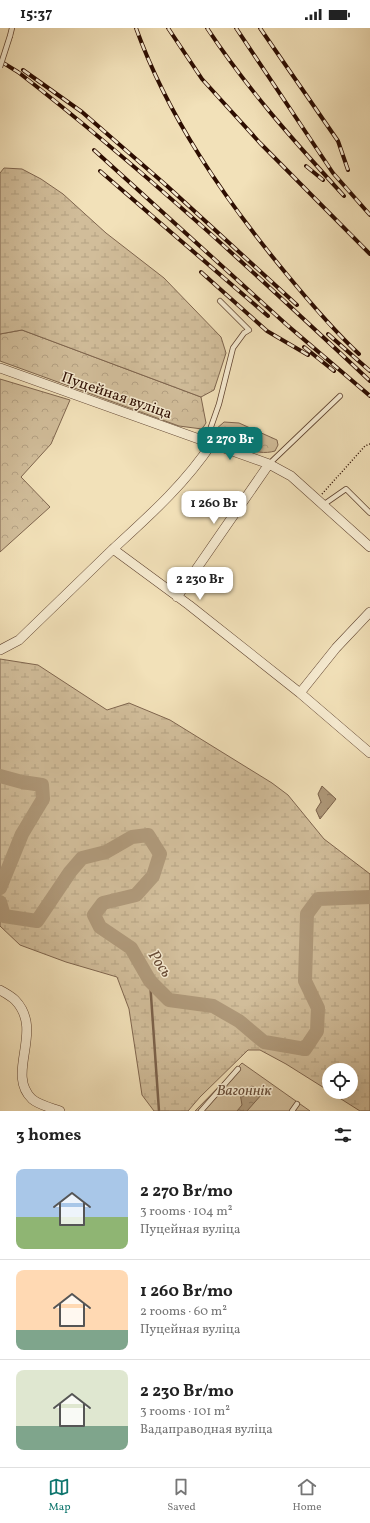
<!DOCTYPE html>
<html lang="en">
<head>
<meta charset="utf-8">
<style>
  :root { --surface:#fff; --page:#f2f2f2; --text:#222; --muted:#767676; --line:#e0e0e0; --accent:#0f766e }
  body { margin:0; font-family:Vollkorn,serif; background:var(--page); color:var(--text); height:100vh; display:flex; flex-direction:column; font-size:15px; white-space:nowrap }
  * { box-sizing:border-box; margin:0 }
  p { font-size:13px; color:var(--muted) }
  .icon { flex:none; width:22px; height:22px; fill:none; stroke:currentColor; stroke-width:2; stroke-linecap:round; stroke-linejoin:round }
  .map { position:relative; height:1083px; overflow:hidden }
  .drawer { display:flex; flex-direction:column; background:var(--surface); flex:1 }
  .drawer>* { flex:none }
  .buttons { position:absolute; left:322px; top:1035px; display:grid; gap:8px }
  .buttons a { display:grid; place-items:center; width:36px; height:36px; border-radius:50%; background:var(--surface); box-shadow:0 4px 16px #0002; font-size:20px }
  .price { position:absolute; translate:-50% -34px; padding:0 9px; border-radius:8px; background:#fff; color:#222; font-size:13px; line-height:26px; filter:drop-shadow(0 1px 2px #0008) }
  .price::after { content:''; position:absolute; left:50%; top:24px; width:12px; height:9px; margin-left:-6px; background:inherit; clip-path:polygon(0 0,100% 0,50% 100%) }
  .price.selected { background:var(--accent); color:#fff }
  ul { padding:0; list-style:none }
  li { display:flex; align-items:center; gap:12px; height:100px; padding:0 16px }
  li+li { border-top:1px solid var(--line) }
  li span { display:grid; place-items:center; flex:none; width:112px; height:80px; border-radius:8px; color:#555 }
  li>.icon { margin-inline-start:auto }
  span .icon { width:48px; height:48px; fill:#fffc; stroke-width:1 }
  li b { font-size:17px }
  h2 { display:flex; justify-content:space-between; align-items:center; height:48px; padding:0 16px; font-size:17px }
  .status { display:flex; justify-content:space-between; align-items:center; height:28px; padding:0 20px; background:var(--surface); direction:ltr }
  .status svg { height:11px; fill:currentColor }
  .tabs { display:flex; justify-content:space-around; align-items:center; height:56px; border-top:1px solid var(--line); background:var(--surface); font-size:11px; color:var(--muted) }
  .tabs a { display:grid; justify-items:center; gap:2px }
  .tabs .selected { color:var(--accent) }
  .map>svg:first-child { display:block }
  .forest { fill:url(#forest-crowns); stroke:#7f654e }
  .wetland { fill:url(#wetland-marsh); stroke:#7f654e }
  .garden { fill:#d1bd9a; stroke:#7f654e }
  .water { fill:url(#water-ripples); stroke:#7b614a }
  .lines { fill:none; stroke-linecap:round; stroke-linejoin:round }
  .stream { stroke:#7b614a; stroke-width:2.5 }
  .river { stroke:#af997a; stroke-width:14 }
  .service-casing { stroke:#5e422f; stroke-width:6 }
  .minor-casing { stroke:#5e422f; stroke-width:10 }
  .path { stroke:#2d0d01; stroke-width:1.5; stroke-dasharray:1 2; stroke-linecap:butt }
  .service { stroke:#f7ecd2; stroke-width:4.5 }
  .minor { stroke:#f7ecd2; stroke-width:9 }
  .rail-casing { stroke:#2d0d01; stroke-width:4 }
  .rail { stroke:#f7ecd2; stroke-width:2.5; stroke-dasharray:8; stroke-linecap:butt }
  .service-bridge-casing { stroke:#5e422f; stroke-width:6; stroke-linecap:butt }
  .service-bridge { stroke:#f7ecd2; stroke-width:4.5 }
  .labels { text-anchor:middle; stroke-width:3; stroke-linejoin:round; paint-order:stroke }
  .street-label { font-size:15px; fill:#2d0d01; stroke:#f7ecd2 }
  .park-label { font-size:15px; font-style:italic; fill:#664b37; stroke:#f7ecd2 }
  .water-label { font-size:16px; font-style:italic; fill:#684c37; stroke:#f7ecd2 }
</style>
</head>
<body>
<div class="status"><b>15:37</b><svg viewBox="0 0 49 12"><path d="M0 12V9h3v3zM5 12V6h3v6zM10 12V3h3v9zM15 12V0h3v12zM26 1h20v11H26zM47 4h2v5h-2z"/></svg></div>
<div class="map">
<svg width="370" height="1083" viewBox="0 0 370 1083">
  <defs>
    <pattern id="forest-crowns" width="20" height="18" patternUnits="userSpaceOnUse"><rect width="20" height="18" fill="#d1bd9a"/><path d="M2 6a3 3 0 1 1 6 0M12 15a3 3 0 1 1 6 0" fill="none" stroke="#b4a183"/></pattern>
    <pattern id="wetland-marsh" width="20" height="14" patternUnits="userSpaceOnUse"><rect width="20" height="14" fill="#d1bd9a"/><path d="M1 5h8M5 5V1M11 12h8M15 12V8" fill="none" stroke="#b4a183"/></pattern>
    <pattern id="water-ripples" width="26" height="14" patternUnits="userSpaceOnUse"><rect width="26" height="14" fill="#af997a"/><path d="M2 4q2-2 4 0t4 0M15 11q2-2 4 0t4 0" fill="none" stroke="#8f7b62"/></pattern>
  </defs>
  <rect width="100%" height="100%" fill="#f2e1b9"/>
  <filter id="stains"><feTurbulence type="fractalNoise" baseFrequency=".005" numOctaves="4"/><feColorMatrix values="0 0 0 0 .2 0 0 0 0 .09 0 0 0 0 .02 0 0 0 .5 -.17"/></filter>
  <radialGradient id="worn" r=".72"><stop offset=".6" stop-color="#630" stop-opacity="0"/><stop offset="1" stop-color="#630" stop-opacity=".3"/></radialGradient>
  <path class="forest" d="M22,302L201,369L206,395L202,401L179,398L0,333V306Z
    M0,351L70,372L51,416L21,449L50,479L0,524Z
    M224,394L239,395L277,412L278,417L275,423C255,429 233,415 217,405L215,402Z"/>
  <path class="wetland" d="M4,140L22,141L41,151L63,166L106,205L164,250L221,309L226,325L214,362L201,369L22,302L0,306V145Z
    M0,631L38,637L107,682L129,675L170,692L272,755L288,767L324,811L370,846V1083H360L330,1064H351V1042H329V1063L286,1036L260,1022H248L200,1069L188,1083H154L142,1067L129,981L117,949L66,934L20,917L0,898Z"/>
  <path class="garden" d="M242,1035L310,1083H195Z"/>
  <path class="water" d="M322,758L336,771L320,791L316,782L321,774L318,766Z
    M252,1058L262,1066L247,1083H237L242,1077L240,1065Z"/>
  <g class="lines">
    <path class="stream" d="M150,953L159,1083"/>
    <path class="river" d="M0,748L22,754L42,757L43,771L22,806L0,860
      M0,874L4,888L37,893L70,844L82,830L106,824L132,809L148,807L160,826L153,848L136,867L103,875L94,887L100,899L131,920L150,953L169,972L213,978L239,993L264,1014L305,1021L317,1003L318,980L305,953L307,886L318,871L370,869"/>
    <g class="service-casing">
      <path id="service" d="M10,8L12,0
        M206,413L219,376L233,320L244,305L249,302L220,273
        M269,436L340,368
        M323,477L346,461L370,485
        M201,1083L238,1041
        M292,1083L297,1076"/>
    </g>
    <g class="minor-casing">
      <path id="minor" d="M0,340L269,436L291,448L370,519
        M212,415C185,456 149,488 113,521L189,577L300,665L336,620L370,584
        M177,569L269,436
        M0,622L19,612L113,521
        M300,665L370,725
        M0,962C5,965 11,968 15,972C45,1003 5,1045 32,1071C39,1077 52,1080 60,1083"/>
    </g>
    <path class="path" d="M322,466L365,418L370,416"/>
    <use href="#service" class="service"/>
    <use href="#minor" class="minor"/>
    <g class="rail-casing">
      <path id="rail" d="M136,0C168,89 224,170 284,243C307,271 332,301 359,326
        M168,0L202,51L260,115L370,226
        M207,0C248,62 294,113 344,168
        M236,0L333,145L370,187
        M260,0L338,113L348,142
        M0,33L18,44C142,140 256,246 370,353
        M23,42L82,84L167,158L297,277
        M94,122L287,297L370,368
        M306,138L323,152
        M100,143L268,288
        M201,244L267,303L308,327
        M328,306L370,343
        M304,319L334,343"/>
    </g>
    <use href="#rail" class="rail"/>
    <g class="service-bridge-casing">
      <path id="service-bridge" d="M0,39L10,8"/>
    </g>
    <use href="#service-bridge" class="service-bridge"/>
  </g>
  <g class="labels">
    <g class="street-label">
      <text transform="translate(117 367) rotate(19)" y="5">Пуцейная вуліца</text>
    </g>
    <g class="park-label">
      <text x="244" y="1067">Вагоннік</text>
    </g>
    <g class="water-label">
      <text transform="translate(161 935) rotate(56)" y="6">Рось</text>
    </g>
  </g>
  <rect width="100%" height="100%" filter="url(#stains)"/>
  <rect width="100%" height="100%" fill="url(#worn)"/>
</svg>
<div class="buttons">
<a><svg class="icon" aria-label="locate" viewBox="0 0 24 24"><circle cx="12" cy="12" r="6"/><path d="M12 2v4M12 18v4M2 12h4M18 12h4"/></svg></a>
</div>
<b class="price selected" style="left:230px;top:433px">2 270 Br</b>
<b class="price" style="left:214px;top:497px">1 260 Br</b>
<b class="price" style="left:200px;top:573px">2 230 Br</b>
</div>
<section class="drawer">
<h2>3 homes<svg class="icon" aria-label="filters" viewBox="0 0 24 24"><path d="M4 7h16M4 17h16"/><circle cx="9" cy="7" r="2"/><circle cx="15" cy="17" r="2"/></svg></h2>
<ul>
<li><span style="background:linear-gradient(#a9c7e8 60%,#8fb573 0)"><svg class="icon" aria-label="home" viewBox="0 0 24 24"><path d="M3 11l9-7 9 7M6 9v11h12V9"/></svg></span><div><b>2 270 Br/mo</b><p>3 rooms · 104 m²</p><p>Пуцейная вуліца</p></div></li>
<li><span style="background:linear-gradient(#ffd9b3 75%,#7fa58c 0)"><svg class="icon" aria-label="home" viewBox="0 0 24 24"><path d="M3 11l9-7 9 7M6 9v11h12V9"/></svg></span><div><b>1 260 Br/mo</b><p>2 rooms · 60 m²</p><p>Пуцейная вуліца</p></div></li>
<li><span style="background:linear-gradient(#dfe7d0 70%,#7fa58c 0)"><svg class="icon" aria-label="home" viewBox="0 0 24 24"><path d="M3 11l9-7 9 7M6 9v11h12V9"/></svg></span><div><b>2 230 Br/mo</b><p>3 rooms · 101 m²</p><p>Вадаправодная вуліца</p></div></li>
</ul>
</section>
<nav class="tabs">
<a class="selected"><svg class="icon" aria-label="map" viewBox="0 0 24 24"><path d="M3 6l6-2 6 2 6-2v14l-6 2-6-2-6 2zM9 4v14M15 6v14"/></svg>Map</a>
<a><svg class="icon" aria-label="saved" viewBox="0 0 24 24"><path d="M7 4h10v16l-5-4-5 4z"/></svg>Saved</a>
<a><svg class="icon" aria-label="home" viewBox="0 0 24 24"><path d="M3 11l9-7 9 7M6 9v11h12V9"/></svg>Home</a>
</nav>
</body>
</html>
